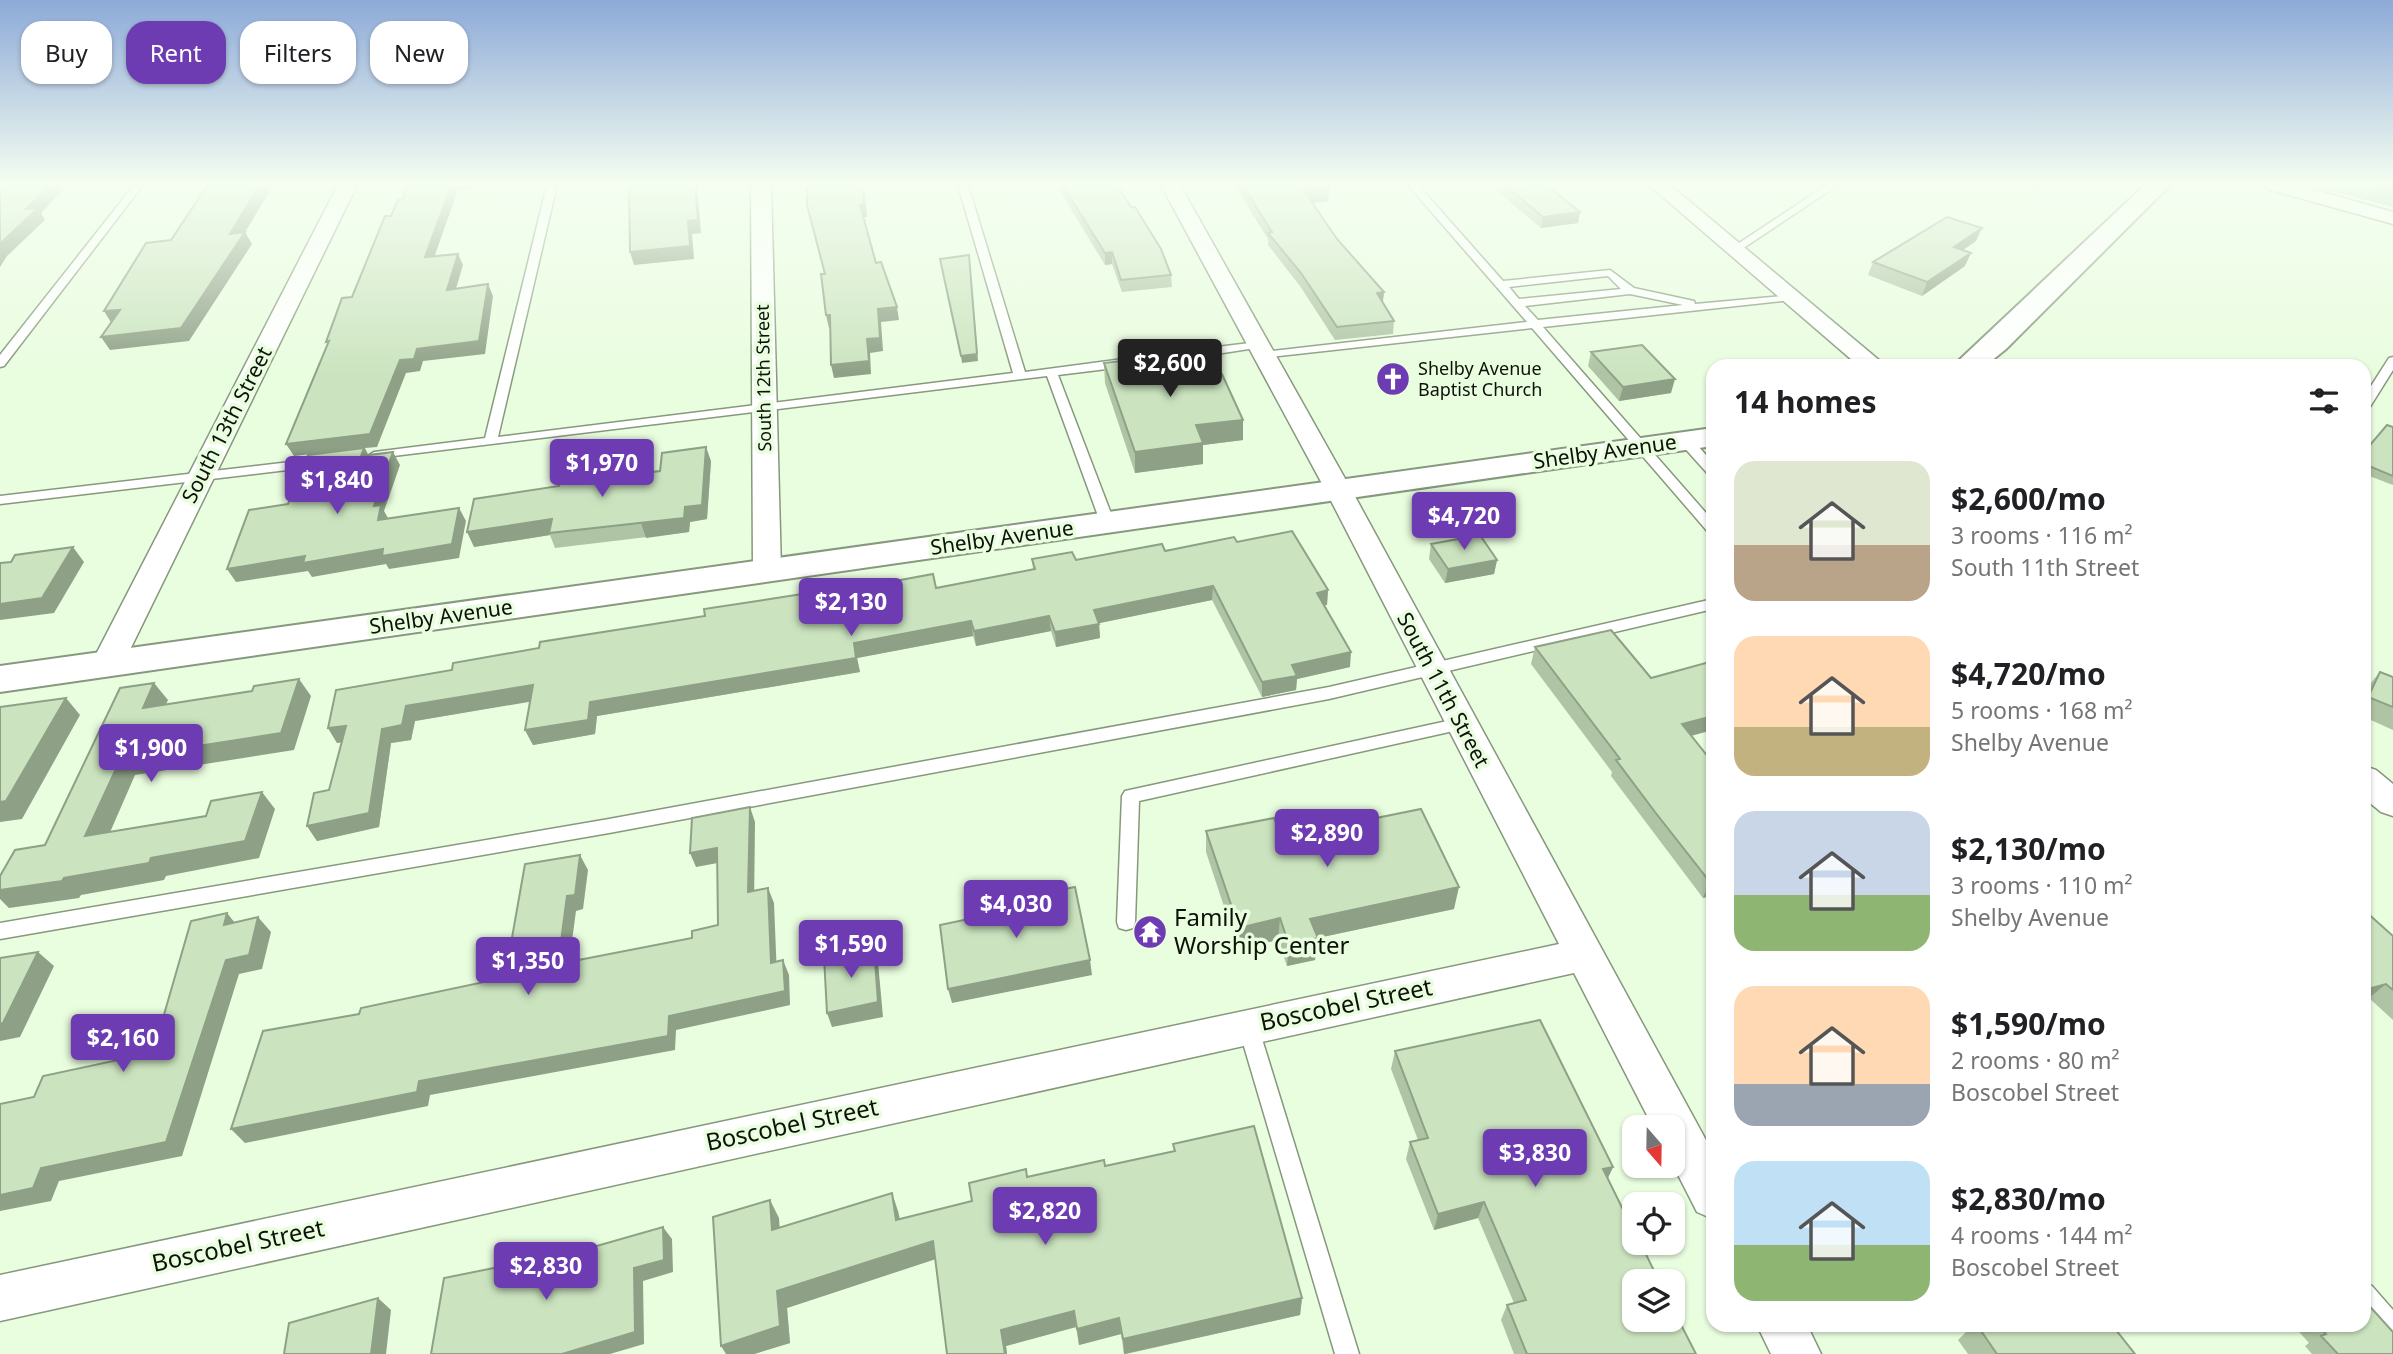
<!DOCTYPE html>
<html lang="en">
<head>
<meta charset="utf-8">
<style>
  :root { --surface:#fff; --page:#f2f2f2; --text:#202124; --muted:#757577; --accent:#6d3bb2 }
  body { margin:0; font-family:"Noto Sans",sans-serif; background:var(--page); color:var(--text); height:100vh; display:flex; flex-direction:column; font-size:26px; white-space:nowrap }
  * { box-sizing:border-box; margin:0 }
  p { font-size:23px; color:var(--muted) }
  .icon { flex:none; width:38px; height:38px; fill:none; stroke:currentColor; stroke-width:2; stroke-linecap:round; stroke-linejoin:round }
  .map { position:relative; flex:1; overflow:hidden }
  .details { position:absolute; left:1706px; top:359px; width:665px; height:973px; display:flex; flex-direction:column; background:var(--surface); border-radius:21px; box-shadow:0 2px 5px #0004 }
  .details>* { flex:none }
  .guide { position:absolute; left:21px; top:21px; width:665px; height:63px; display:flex; gap:14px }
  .needle { width:46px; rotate:160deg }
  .controls { position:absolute; left:1622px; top:1115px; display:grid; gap:14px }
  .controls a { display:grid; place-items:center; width:63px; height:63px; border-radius:14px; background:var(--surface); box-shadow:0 2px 5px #0004; font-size:35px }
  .price { position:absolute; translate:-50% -60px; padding:0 16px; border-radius:7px; background:var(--accent); color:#fff; font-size:23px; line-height:46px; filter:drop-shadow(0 2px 4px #0008) }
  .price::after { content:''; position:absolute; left:50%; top:42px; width:21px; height:16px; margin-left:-10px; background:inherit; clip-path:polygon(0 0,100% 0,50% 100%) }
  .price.on { background:#222; color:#fff }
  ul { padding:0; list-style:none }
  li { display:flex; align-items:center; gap:21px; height:175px; padding:0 28px }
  li span { display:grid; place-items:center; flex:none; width:196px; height:140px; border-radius:21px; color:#555 }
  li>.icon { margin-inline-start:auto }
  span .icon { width:84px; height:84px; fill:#fffc; stroke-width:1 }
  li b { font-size:30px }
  h2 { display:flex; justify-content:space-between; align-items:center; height:84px; padding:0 28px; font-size:30px }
  .pill { padding:0 24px; border-radius:21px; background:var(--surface); box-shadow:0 2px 5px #0004; font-size:24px; line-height:63px }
  .pill.on { background:var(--accent); color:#fff }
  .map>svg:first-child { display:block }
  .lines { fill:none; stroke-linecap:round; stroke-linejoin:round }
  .service-casing { stroke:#86987d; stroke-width:3 }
  .minor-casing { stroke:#86987d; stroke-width:3 }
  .tertiary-casing { stroke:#86987d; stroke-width:4 }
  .service { fill:#fff; fill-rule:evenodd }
  .minor { fill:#fff; fill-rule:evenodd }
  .tertiary { fill:#fff; fill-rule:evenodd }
  .wall { fill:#afc4a4 }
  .shaded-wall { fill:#8ea086 }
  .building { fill:#cbe4bf; stroke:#8ea086; stroke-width:2 }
  .labels { text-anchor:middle; stroke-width:7; stroke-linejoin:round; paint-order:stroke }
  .far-poi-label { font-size:18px; fill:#0c1209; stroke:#e9fddf; text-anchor:start }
  .far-street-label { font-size:18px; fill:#0c1209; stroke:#e9fddf }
  .street-label { font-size:21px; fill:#0c1209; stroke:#e9fddf }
  .near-poi-label { font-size:24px; fill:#0c1209; stroke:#e9fddf; text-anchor:start }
  .near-street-label { font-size:24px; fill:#0c1209; stroke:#e9fddf }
</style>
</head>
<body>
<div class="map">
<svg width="2393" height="1354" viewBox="0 0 2393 1354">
  <rect width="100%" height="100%" fill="#e9fddf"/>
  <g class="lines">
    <g class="service-casing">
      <path id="service" d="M134,185H143L4,366L0,367V355Z
        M547,185H557L498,437L1013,373L958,185H968L1025,372L1123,359L1129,363L1123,367L1058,375L1115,524L1108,528L1101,524L1047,376L369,459L368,456L374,452L485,438Z
        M1408,185H1418L1503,281L1610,270L1634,288L1694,301L1695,304L1795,295L1797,297L1791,300L1543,327L1713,521V533L1708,532L1532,328L1260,358V354L1264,352L1527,322ZM1608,276L1621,289L1519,299L1509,287ZM1630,294L1683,305L1538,320L1525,306Z
        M1827,185H1838L1739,251L1730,249Z
        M1258,342L1264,345L1262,347L1184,359L1178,355L1184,351Z
        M2393,357V370L2368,410L2364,411V397L2389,358Z
        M1686,437L1691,438L1713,463V475L1708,474L1681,444V438Z
        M324,458L329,459V465L0,504V496Z
        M1713,599V609L1329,699L609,833L0,939V923L609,819L1329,687Z
        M1461,718L1467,720L1469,724L1467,728L1139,801L1135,922L1133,928L1126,930L1119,928L1117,922L1122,796L1125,791Z
        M1248,1017L1255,1020L1258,1026L1359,1354H1335L1238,1026L1241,1020Z
        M2364,1282L2372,1286L2393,1310V1340L2385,1336L2364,1312Z"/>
    </g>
    <g class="minor-casing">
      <path id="minor" d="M338,185H357L123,664L118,672L107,675L96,672L91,664Z
        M751,185H771L781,571L777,577L767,580L757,577L753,571Z
        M1161,185H1180L1352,491L1713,1153V1219L1697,1212L1673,1165V1127H1653L1574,973L0,1321V1275L1559,944L1326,491Z
        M1649,185H1670L1886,366H1859Z
        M2265,185H2297L2393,212V224L2267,189Z
        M2364,766L2376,770L2393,784V816L2381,812L2364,798Z
        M1757,1325H1807L1821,1354H1771Z"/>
    </g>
    <g class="tertiary-casing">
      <path id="tertiary" d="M2145,185H2170L2006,349L1985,366H1953Z
        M1713,428V446L0,692V666Z"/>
    </g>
    <use href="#service" class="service"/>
    <use href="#minor" class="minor"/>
    <use href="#tertiary" class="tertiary"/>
  </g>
  <path class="wall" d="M1057,186H1117L1171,275L1172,287L1122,292L1112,264L1105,265Z
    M1235,186H1327L1328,201L1312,203L1337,239L1384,292L1383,302L1394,321L1393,334L1335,340L1300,286L1268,245V239Z
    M1491,186H1548L1580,212L1578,223L1541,228Z
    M2028,186H2043L2037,189Z
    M2311,186H2393V207Z
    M1976,241L1963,250L1965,266L1922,296L1868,275L1873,262Z
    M1591,352L1671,393L1619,401L1588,366Z
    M1104,363L1243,440L1203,445V464L1135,473L1105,383Z
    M2393,427V485L2364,474V452Z
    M711,461L707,519L690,522L689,532L555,548L550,535L474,547L660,471Z
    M1237,542L1328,590L1327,605H1324L1350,667L1297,679L1296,690L1262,697L1212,600L1099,623L1100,638L1056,647L1051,631L976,646L973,636L857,658L860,672L597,716L595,734L533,745L525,730L530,701L415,721L411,740L391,743L379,827L317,841L307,826L329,790L342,742L337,743L328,728L452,670L539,648L841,591L936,588L1033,569L1032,559L1076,560Z
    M1431,544L1497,560L1494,574L1445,583L1429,559Z
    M1535,647L1692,736L1713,763V897L1712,895L1703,898L1611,776L1612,772L1531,664Z
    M2380,672L2393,677V730L2364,717V691Z
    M1206,831L1282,837L1454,909L1318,938L1315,960L1287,966L1278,940L1238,949L1206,852Z
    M2364,910L2393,936V1020L2369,998L2364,999Z
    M1395,1051L1613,1167L1608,1178L1696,1354H1514L1501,1320L1507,1305L1514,1303L1478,1218L1434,1230L1406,1159L1410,1142L1418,1140L1391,1069Z
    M1173,1144L1302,1298L1300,1315L1126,1354H1124L1121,1334L1079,1345L1076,1327L1006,1346L1007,1354H947L935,1259L787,1308L790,1343L754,1354L779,1218V1228L898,1211L900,1219L972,1201L1027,1177L1105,1166L1174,1151Z
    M1963,1325H2112L2135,1354H1968L1958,1340L1967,1331Z
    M2293,1325H2364L2393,1354H2312L2305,1346L2309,1343Z"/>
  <path class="shaded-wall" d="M49,186H67L41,213L45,220L7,256L0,267V244L26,209Z
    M259,186H273L239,242L245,232L252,244L189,341L110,350L101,337L230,234Z
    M451,186H471V189L458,190L430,269L425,257Z
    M695,186H697L701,233L692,234L694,259L634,265L630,252L688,221Z
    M863,186H864L867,217H862L860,205Z
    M1329,188L1328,201L1303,204L1304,191Z
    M1580,212L1578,223L1541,228L1543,217Z
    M1982,228L1976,241L1948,260L1954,247Z
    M1112,252V264L1105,265V253Z
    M1971,253L1965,266L1922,296L1927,282Z
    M458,254L463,265L452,302L447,290Z
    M970,262L978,361L962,363L961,356Z
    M488,284L493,296L485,354L423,361L420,371L406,373L377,447L365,448L371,461L361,456L364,448L294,456L286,444L400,360L417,349Z
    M1384,292L1382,305L1377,293Z
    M897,307L899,320L881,322L883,351L870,353L871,374L834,378L831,365L867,339L878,309Z
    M120,310L112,324L104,311Z
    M826,315H830L833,328H829Z
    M1675,379L1671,393L1619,401L1623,387Z
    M1243,420V440L1203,445V464L1135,473V452L1196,425Z
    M706,447L711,461L707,519L690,522L689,532L646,538L641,523L685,507Z
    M393,452L400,465L384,511L388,518L385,534L378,520L374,506Z
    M459,508L466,521L459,558L389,569L386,564L312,577L308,571L236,582L227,569L305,556L383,549Z
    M552,519L549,533L550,535L474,547L467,532Z
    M73,547L84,562L54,613L0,620V604Z
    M1497,560L1494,574L1445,583L1448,569Z
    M1213,586L1212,600L1095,624L1094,610Z
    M1328,590L1327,605L1315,607L1317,593Z
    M1049,616L1051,631L976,646L974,631Z
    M971,621L973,636L857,658L860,672L597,716L595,734L533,745L525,730L590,702L854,643Z
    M1099,624L1100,638L1056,647L1055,632Z
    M1351,652L1350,667L1297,679L1296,690L1262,697V682L1292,665Z
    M299,679L311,696L294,750L135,775L101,853L85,836L121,758Z
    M154,683L168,700L157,725L143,708Z
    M533,685L540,700L415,721L411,740L391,743L379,827L317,841L307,826L382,729L406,706Z
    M66,698L80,715L22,819L0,822V802Z
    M1713,716V730L1676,740L1682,724Z
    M346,726L356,740L337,743L328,728Z
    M262,792L275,809L259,858L166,876L164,880L81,895L79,898L9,908L0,899V890L151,858Z
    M750,807L755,822L754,907L748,892Z
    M717,848L723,862L696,867L690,853Z
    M580,855L588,870L583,909L576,911L567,978L558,964L567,896Z
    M1713,881V892L1712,895L1703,898L1710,882Z
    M1459,887L1454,909L1308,940L1310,919Z
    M768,888L774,903L777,977L771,963Z
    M227,913L239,928L224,925Z
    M258,917L271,932L262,969L239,974L182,1156L59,1181L51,1201L0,1211V1195L41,1168L226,960Z
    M1280,918L1278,940L1238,949L1239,928Z
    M1318,938L1315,960L1287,966L1289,945Z
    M874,947L878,962L883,1017L832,1027L827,1013Z
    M38,952L54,966L20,1037L0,1041V1024Z
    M783,960L789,975L790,1005L676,1030L675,1050L430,1095L428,1106L245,1143L231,1129L669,1016Z
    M1090,960L1092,975L952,1003L948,989Z
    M2386,984L2369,998L2364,999V990Z
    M1613,1167L1605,1184L1603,1169Z
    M892,1193L898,1211L903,1238L896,1220Z
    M770,1200L779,1218L781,1248L772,1230Z
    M1484,1202L1478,1218L1434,1230L1438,1214Z
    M663,1227L672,1239L673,1272L643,1281L644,1344L610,1354H562L634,1268Z
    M933,1241L939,1258L787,1308L790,1343L754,1354H726L721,1346L777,1291Z
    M378,1298L391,1310L386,1354H371Z
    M1302,1298L1300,1315L1124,1354L1123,1339Z
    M1074,1311L1076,1327L1006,1346L1007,1354H1005L1001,1330Z
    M1119,1318L1121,1334L1079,1345L1077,1329Z"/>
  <path class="building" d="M0,186H49L26,209L38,208L0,244Z
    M207,186H259L230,234L245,232L181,328L101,337L120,310L104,311L146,243L171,240Z
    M406,186H451L425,257L458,254L447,290L488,284L479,341L417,349L414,359L400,360L370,434L286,444L329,341L326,342L342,298L352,297L385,216H391L398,200L403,199Z
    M629,186H695L698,220L688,221L690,246L630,252Z
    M807,186H863L864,205H860L876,263L881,262L897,307L878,309L880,338L867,339L869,361L831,365L830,315H826L821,274H825L807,205Z
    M1063,186H1117L1131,207H1135L1161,249L1171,275L1121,280L1112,252L1105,253Z
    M1243,186H1327L1329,188L1304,191L1337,239L1384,292L1377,293L1394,321L1337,327L1301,273L1268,233L1272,232Z
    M1506,186H1548L1580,212L1543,217Z
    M2375,186H2393V190Z
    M1947,217L1982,228L1954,247L1971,253L1927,282L1873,262Z
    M969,255L977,354L961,356L940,259Z
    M1642,345L1675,379L1623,387L1591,352Z
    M1205,351L1216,375L1222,374L1243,420L1196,425L1203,443L1135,452L1104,363Z
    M2387,425L2393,427V476L2364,464V452Z
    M706,447L702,505L685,507L684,518L549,533L552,519L467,532L474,499L559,486V483L660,471L662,453Z
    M364,448L361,456L393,452L374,506L381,505L378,520L459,508L452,544L382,556L383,549L303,563L305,556L227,569L249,510L288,504L308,455Z
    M1292,531L1328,590L1317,593L1351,652L1292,665L1297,676L1262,682L1213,586L1094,610L1099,624L1055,632L1049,616L974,631L971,621L854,643L856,658L590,702L588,720L525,730L533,685L406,706L402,725L382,729L369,813L307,826L314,793L329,790L346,726L328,728L336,690L452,670L453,663L539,648L540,642L705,616L704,609L770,599L840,588L841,591L933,574L936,588L1035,569L1032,559L1072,552L1076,560L1162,544L1165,551L1234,537L1237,542Z
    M1480,535L1497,560L1448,569L1431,544Z
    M73,547L42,598L0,604V563L11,562L15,555Z
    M1611,630L1651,678L1713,661V716L1682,724L1713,763V881L1710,882L1655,812L1616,760L1620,759L1535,647Z
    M2380,672L2393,677V707L2368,697Z
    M299,679L281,733L121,758L85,836L206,816L211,801L262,792L245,841L151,858L149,863L64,878L62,881L0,890V876L15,850L45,845L120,688L154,683L143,708L252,691L254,686Z
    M66,698L6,801L0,802V707Z
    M750,807L748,892L768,888L771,963L783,960L785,991L669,1016L668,1036L419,1081L417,1092L231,1129L263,1031L359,1014L361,1008L489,981L494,952L510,949L525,864L580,855L575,895L567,896L558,964L692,938V931L718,925L717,848L690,853L692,818Z
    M1421,809L1459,887L1310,919L1318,938L1289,945L1280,918L1239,928L1206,831L1274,818L1282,837Z
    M1075,887L1090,960L948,989L940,925L1016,909L1014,899Z
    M2364,910L2393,936V990L2386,984L2364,990Z
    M227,913L224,925L258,917L249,955L226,960L166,1142L41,1168L33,1188L0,1195V1104L34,1097L43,1076L123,1059L134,1030L161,1025L191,921Z
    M874,947L878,1002L827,1013L824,957Z
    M38,952L3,1023L0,1024V958Z
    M1540,1020L1613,1167L1603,1169L1634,1232V1242H1640L1659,1281H1634V1320H1673V1309L1696,1354H1527L1507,1305L1526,1300L1484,1202L1438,1214L1410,1142L1428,1138L1395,1051Z
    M1254,1126L1302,1298L1123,1339L1119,1318L1077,1329L1074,1311L1001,1330L1005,1354H947L933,1241L777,1291L780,1326L721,1346L713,1217L770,1200L772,1230L892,1193L896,1220L972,1201L969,1183L1026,1169L1027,1177L1104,1160L1105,1166L1175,1151L1173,1144Z
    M663,1227L664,1260L634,1268L635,1332L562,1354H431L444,1278L524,1262L523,1267Z
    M378,1298L371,1354H284L289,1323Z
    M2364,1300L2393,1332V1354H2338L2321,1336L2326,1334L2318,1325H2364Z
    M1977,1325H2112L2135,1354H1997Z"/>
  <linearGradient id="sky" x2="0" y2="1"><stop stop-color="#8daad8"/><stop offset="0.49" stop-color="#f5fef1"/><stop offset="1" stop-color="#f5fef1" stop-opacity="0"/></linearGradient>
  <rect width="2393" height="375" fill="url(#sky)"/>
  <defs>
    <g id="church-disc" transform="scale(1.75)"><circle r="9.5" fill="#6d3bb2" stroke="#e9fddf"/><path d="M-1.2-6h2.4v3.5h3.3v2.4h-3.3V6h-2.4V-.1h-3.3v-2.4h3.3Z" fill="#fff"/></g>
    <g id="temple-disc" transform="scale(1.75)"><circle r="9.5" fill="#6d3bb2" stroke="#e9fddf"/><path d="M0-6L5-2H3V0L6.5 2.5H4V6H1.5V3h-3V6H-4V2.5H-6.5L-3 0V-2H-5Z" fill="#fff"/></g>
  </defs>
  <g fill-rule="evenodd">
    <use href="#church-disc" x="1393" y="379"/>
    <use href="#temple-disc" x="1150" y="932"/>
  </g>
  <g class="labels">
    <g class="far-poi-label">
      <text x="1418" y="375">Shelby Avenue<tspan x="1418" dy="21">Baptist Church</tspan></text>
    </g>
    <g class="far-street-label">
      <text transform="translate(764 378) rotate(-91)" y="6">South 12th Street</text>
    </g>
    <g class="street-label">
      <text transform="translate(227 425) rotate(-63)" y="7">South 13th Street</text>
      <text transform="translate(1605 452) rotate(-8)" y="7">Shelby Avenue</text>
      <text transform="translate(1002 538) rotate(-8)" y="7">Shelby Avenue</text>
      <text transform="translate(441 617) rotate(-8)" y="7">Shelby Avenue</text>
      <text transform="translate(1443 690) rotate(62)" y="7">South 11th Street</text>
    </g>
    <g class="near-poi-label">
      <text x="1174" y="926">Family<tspan x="1174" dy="28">Worship Center</tspan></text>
    </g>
    <g class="near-street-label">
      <text transform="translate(1346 1005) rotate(-12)" y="8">Boscobel Street</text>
      <text transform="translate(792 1125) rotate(-12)" y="8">Boscobel Street</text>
      <text transform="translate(238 1246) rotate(-12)" y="8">Boscobel Street</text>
    </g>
  </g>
</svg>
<div class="controls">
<a><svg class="needle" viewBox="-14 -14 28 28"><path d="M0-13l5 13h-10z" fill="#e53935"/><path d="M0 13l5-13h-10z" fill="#757577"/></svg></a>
<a><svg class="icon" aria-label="locate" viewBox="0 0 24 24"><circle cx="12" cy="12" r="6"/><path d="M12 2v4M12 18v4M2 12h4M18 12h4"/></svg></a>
<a><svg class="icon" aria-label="layers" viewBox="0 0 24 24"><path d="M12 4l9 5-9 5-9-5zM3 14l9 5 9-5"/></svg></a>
</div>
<b class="price on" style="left:1170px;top:399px">$2,600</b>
<b class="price" style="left:602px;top:499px">$1,970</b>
<b class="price" style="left:337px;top:516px">$1,840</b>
<b class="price" style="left:1464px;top:552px">$4,720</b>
<b class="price" style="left:851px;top:638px">$2,130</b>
<b class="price" style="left:151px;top:784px">$1,900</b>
<b class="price" style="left:1327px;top:869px">$2,890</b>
<b class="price" style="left:1016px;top:940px">$4,030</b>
<b class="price" style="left:851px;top:980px">$1,590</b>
<b class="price" style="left:528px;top:997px">$1,350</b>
<b class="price" style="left:123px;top:1074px">$2,160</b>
<b class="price" style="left:1535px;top:1189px">$3,830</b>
<b class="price" style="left:1045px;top:1247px">$2,820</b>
<b class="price" style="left:546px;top:1302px">$2,830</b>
<div class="guide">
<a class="pill">Buy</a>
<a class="pill on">Rent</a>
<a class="pill">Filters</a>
<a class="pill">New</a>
</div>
<section class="details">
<h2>14 homes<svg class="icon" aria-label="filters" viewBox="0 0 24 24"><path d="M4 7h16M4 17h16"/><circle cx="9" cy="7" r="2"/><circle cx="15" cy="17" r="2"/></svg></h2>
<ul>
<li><span style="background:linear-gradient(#dfe7d0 60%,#b9a48a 0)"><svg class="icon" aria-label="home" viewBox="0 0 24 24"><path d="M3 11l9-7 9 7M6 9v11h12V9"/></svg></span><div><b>$2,600/mo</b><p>3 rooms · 116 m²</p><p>South 11th Street</p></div></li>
<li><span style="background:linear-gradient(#ffd9b3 65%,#c2b280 0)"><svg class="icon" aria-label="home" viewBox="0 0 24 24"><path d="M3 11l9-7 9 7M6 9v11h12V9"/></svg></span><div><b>$4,720/mo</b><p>5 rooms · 168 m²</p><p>Shelby Avenue</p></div></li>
<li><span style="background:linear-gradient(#c9d6e8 60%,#8fb573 0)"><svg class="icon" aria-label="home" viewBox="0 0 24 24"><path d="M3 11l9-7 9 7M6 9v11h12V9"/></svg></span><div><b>$2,130/mo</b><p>3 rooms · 110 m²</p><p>Shelby Avenue</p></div></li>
<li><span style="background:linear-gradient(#ffd9b3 70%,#9aa5b1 0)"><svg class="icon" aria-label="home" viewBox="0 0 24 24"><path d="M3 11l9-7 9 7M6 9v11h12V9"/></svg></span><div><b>$1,590/mo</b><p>2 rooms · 80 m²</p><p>Boscobel Street</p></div></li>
<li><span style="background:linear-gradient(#bfe0f5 60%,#8fb573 0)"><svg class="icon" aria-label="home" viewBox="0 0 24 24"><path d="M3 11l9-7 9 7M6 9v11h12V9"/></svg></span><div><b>$2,830/mo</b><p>4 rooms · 144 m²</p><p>Boscobel Street</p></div></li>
</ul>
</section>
</div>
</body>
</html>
